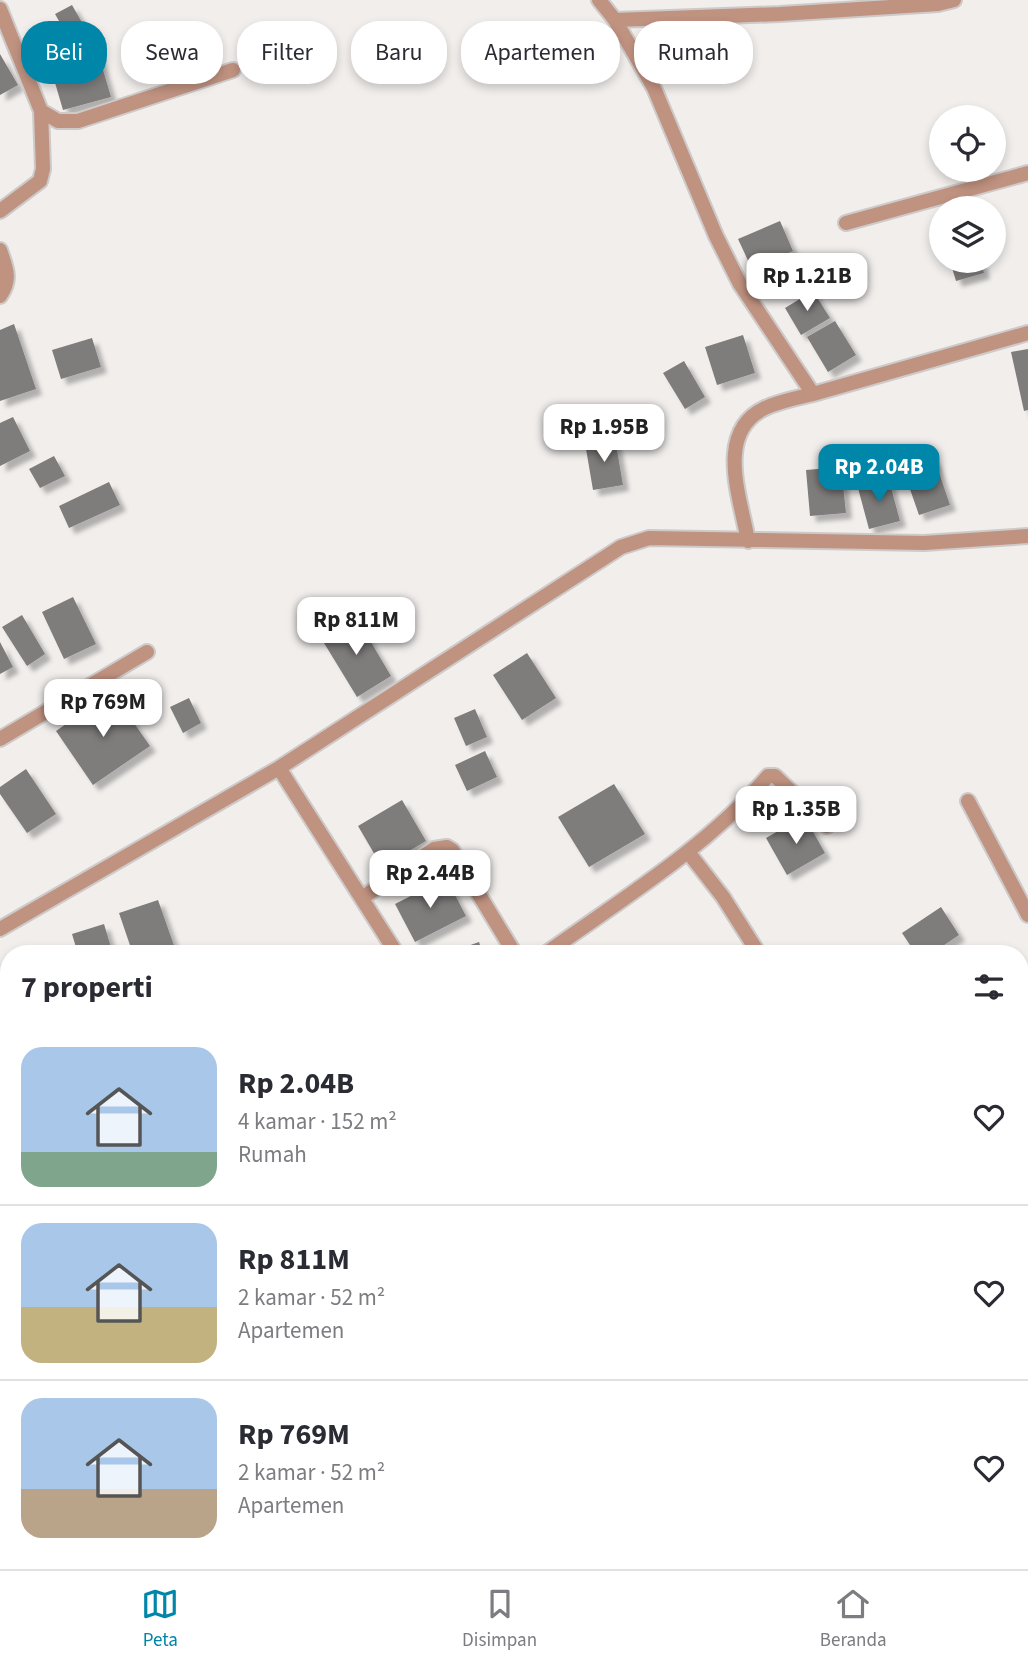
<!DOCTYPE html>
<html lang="id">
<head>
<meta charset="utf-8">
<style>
  :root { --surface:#fff; --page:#f2f2f3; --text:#2b2b33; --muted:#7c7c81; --line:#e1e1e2; --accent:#0086a8 }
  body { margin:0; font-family:"Source Sans 3",sans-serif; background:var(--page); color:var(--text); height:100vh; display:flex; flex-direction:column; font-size:26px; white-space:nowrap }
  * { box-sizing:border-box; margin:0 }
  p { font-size:23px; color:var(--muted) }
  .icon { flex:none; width:38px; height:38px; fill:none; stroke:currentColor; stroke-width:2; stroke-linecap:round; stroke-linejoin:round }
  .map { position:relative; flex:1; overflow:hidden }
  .sheet { position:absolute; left:0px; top:945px; width:1029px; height:625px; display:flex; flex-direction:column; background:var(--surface); border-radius:28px 28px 0 0; box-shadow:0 4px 10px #0003 }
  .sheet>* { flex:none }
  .banner { position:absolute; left:21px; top:21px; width:987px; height:63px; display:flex; gap:14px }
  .buttons { position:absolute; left:929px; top:105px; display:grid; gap:14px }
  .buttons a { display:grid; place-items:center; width:77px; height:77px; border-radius:50%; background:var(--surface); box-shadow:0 4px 10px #0003; font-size:35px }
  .price { position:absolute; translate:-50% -60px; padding:0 16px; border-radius:14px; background:#fff; color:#222; font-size:23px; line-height:46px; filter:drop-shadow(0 2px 4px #0008) }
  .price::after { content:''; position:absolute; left:50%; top:42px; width:21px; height:16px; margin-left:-10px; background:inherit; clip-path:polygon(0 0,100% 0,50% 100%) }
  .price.active { background:var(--accent); color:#fff }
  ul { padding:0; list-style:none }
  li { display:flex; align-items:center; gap:21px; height:175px; padding:0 21px }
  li+li { border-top:2px solid var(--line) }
  li span { display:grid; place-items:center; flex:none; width:196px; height:140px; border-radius:21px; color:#555 }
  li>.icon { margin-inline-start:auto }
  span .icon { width:84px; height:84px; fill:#fffc; stroke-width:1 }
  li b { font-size:30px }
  h2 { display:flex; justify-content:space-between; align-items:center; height:84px; padding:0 21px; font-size:30px }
  .chip { padding:0 24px; border-radius:28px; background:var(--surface); box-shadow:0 4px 10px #0003; font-size:24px; line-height:63px }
  .chip.active { background:var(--accent); color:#fff }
  .tabs { display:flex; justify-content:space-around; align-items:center; height:98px; border-top:2px solid var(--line); background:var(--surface); font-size:19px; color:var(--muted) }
  .tabs a { display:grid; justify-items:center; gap:4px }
  .tabs .active { color:var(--accent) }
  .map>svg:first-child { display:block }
  .building { fill:#7f7c7b; filter:url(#shadow) }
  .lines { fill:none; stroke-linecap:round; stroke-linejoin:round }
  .minor-casing { stroke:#cdcac9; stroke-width:18 }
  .trunk-casing { stroke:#cdcac9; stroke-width:23 }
  .minor { stroke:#c09280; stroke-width:14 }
  .trunk { stroke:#823813; stroke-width:19 }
</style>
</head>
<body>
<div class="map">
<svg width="1028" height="1569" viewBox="0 0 1028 1569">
  <defs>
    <filter id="shadow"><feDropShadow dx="6" dy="6" stdDeviation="2" flood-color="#0004"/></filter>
  </defs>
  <rect width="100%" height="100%" fill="#f1eeec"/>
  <path class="building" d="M72,5L88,33L71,42L55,14Z
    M0,54L18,85L0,95Z
    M99,56L111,97L63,110L51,69Z
    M780,221L793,251L752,269L738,239Z
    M950,261H981L984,273L956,281Z
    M813,291L830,318L801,335L785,308Z
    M835,321L856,355L828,372L807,337Z
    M14,324L36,389L0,401V330Z
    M743,335L755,373L717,385L705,347Z
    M92,338L101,367L61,379L52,350Z
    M1028,349V410L1024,411L1011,352Z
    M684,361L705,397L685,409L663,373Z
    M13,417L30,451L0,466V423Z
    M615,438L623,485L593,490L585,443Z
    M54,456L65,476L40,488L29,469Z
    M934,458L950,505L919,515L903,469Z
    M841,467L846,513L810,516L806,470Z
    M889,480L900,521L869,529L858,488Z
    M109,482L120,505L69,528L59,506Z
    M73,597L96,644L64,659L42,612Z
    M22,615L45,654L27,666L2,627Z
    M356,617L391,676L357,697L321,638Z
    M0,642L13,667L0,674Z
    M527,653L556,698L522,720L493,675Z
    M112,692L150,746L93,785L56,731Z
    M189,698L201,723L183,733L170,707Z
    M475,709L487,737L466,746L454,718Z
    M485,751L497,777L467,791L455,765Z
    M26,769L56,814L27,833L0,794V787Z
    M614,784L645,834L589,867L558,817Z
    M402,800L426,841L382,867L358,826Z
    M804,816L825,853L787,875L766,838Z
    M446,878L466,916L415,942L395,904Z
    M158,900L177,954H133L119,913Z
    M941,907L959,935L931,954H916L902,933Z
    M104,924L113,954H78L72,934Z
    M479,942L483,954H448V953Z
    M7,1123L9,1150L0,1152V1124Z
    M1028,1472V1516L1020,1520V1477Z
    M176,1561H212V1566L176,1567Z
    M597,1561H638L644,1569H603Z
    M748,1561H754L758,1569H734Z
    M833,1561H856L843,1569H838Z"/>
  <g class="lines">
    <g class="minor-casing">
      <path id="minor" d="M599,0L615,20L780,14L938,4L954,0
        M0,9L41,111L43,169L40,181L0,211
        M615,20L654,88L716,236L740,284L813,394C797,398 780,401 765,408C714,432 741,499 748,541
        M41,111L58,121H78L233,70
        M846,223L1028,173
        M0,250C6,268 12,279 0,296
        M813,394L1028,333
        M0,739L147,652
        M279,768L397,954
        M968,801L1028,915
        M688,852L723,897L759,954
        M362,898L434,849L447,847L452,850L515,954
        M0,929L279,768L621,547L649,538L924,543L1028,536
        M545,954C622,899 706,848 768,776H775L827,826
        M0,1054L9,1052
        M1020,1068L1028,1092
        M0,1301L9,1299
        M0,1500L9,1493
        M801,1561L807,1569
        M1000,1561L1004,1569"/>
    </g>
    <g class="trunk-casing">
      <path id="trunk" d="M1020,1238L1028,1235
        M0,1318L9,1336
        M128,1561L137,1569
        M404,1569L427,1561"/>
    </g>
    <use href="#minor" class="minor"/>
    <use href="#trunk" class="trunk"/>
  </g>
</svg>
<div class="buttons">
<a><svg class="icon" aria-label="locate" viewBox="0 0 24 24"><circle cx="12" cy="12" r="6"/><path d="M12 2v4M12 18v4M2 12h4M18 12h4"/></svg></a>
<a><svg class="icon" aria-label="layers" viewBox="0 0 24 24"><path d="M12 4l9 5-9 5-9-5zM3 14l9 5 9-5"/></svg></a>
</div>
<b class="price" style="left:807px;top:313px">Rp 1.21B</b>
<b class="price" style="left:604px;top:464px">Rp 1.95B</b>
<b class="price active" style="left:879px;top:504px">Rp 2.04B</b>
<b class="price" style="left:356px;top:657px">Rp 811M</b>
<b class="price" style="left:103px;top:739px">Rp 769M</b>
<b class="price" style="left:796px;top:846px">Rp 1.35B</b>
<b class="price" style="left:430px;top:910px">Rp 2.44B</b>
<div class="banner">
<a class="chip active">Beli</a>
<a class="chip">Sewa</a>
<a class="chip">Filter</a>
<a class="chip">Baru</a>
<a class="chip">Apartemen</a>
<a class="chip">Rumah</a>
</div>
<section class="sheet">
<h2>7 properti<svg class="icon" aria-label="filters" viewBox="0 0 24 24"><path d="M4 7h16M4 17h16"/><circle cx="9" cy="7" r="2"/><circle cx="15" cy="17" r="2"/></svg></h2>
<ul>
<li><span style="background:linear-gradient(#a9c7e8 75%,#7fa58c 0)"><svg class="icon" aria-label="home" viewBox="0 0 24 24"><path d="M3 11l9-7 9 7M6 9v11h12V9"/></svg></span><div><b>Rp 2.04B</b><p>4 kamar · 152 m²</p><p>Rumah</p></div><svg class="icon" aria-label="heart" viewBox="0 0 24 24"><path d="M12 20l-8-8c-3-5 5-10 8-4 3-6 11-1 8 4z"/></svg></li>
<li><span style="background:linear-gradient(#a9c7e8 60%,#c2b280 0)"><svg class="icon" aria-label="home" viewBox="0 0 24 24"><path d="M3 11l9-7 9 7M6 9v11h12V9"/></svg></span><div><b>Rp 811M</b><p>2 kamar · 52 m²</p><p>Apartemen</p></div><svg class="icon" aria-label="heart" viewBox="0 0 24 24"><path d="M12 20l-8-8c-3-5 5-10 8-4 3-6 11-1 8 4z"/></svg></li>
<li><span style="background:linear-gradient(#a9c7e8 65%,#b9a48a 0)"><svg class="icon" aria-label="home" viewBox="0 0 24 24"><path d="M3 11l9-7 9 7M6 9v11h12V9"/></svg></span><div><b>Rp 769M</b><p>2 kamar · 52 m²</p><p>Apartemen</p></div><svg class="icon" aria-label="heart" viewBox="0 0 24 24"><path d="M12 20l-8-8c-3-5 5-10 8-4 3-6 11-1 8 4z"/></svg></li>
</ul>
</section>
</div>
<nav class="tabs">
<a class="active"><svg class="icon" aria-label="map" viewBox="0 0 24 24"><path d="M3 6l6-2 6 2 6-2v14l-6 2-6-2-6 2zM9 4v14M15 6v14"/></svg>Peta</a>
<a><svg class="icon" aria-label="saved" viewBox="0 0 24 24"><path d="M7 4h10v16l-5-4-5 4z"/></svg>Disimpan</a>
<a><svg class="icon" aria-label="home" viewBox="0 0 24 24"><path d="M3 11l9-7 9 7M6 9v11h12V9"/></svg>Beranda</a>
</nav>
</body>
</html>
